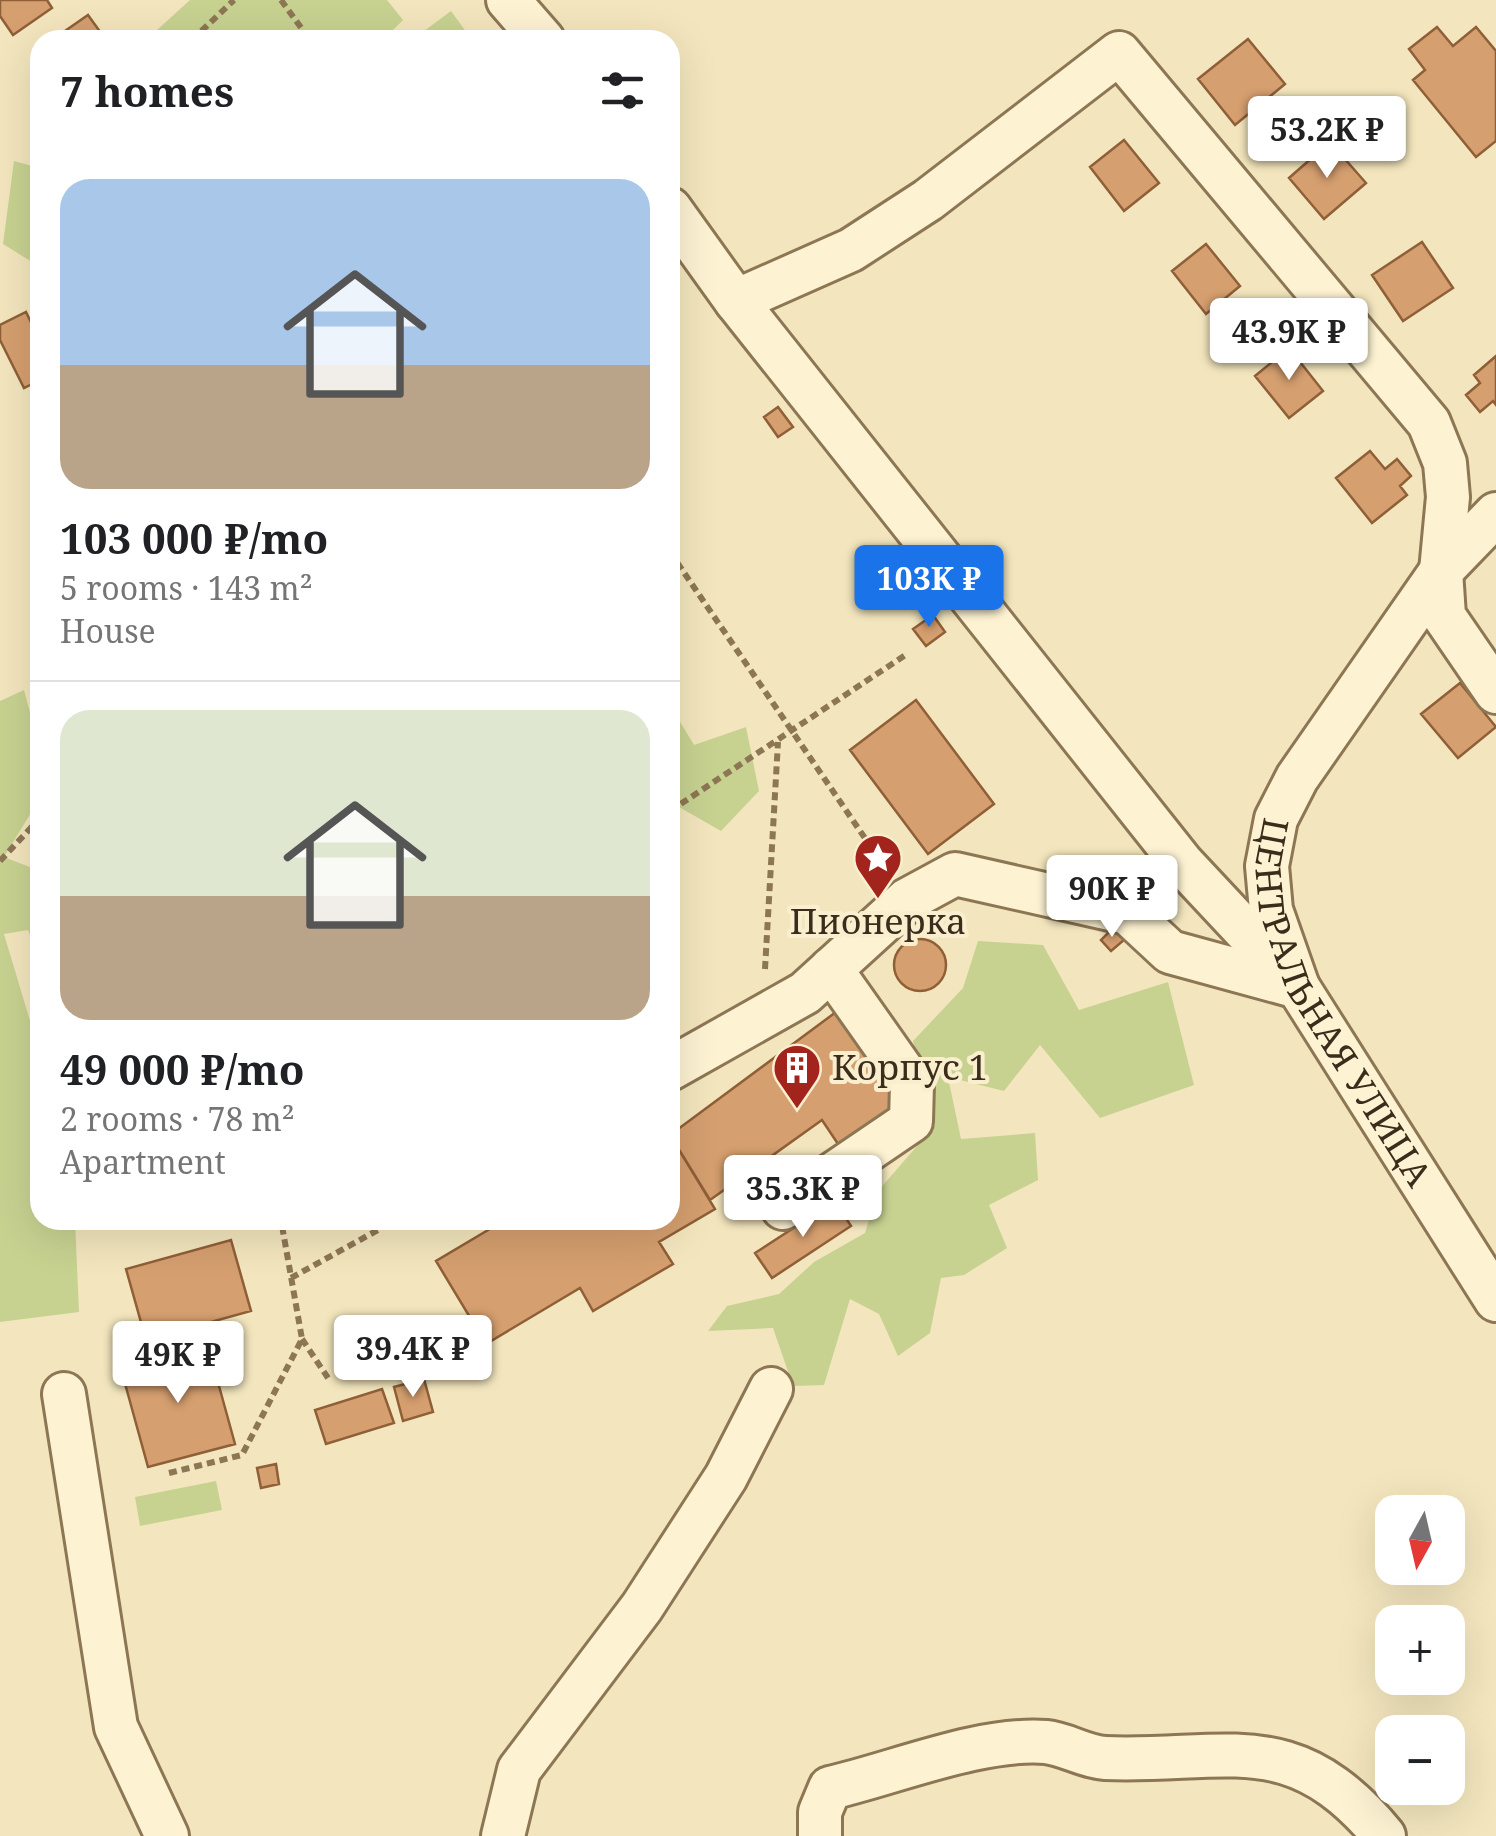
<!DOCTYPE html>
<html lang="en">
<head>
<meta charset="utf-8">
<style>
  :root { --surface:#fff; --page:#f6f6f6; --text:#202124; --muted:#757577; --line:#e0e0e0; --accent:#1a73e8 }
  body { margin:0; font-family:"Noto Serif",serif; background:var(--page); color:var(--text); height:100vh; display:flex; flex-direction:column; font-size:38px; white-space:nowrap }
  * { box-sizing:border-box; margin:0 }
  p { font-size:32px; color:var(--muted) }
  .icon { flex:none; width:55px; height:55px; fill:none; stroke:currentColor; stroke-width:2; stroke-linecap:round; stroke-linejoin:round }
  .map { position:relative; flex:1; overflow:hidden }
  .panel { position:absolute; left:30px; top:30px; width:650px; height:1200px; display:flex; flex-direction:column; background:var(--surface); border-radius:30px; box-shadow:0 10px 40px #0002 }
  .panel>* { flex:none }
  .needle { width:65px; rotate:188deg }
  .buttons { position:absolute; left:1375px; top:1495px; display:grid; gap:20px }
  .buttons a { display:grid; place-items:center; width:90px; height:90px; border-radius:20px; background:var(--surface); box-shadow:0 10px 40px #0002; font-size:50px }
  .price { position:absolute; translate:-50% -85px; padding:0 22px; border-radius:10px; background:#fff; color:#222; font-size:32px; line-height:65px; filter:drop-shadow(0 2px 5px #0008) }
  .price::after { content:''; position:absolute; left:50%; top:60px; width:30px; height:22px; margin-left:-15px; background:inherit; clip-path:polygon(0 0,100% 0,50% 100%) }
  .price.on { background:var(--accent); color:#fff }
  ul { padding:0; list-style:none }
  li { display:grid; align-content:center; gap:20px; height:530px; padding:0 30px }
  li+li { border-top:2px solid var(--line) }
  li span { display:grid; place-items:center; height:310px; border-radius:30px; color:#555 }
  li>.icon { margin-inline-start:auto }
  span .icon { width:180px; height:180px; fill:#fffc; stroke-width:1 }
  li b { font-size:42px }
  h2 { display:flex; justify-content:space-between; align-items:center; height:120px; padding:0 30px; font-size:42px }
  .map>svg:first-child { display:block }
  .green { fill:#c7d291 }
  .building { fill:#d59f6f; stroke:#8f5f37; stroke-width:2.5 }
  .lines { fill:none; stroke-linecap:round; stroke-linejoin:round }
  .minor-casing { stroke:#8d7654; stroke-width:48 }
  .path { stroke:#8d7654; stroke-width:6; stroke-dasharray:8 5; stroke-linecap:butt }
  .minor { stroke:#fdf2d2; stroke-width:42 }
  .labels { text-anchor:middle; stroke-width:8; stroke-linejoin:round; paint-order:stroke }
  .poi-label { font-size:35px; fill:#3b2c1b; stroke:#f9efce }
  .street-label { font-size:35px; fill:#3b2c1b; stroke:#f9efce }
</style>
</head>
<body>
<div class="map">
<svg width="1496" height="1836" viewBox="0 0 1496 1836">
  <rect width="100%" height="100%" fill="#f3e6be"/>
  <path class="green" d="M190,0H387L403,20L383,40H146Z
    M451,11L472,40H412Z
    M14,161L40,168V267L3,244Z
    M24,690L40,750V798L4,857L40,871V961L28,930L4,934L40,1054V1220H75L79,1312L0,1322V701Z
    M670,705L694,745L746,727L759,791L721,831L672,803Z
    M978,941L1043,945L1079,1010L1168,982L1194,1085L1100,1118L1040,1045L1004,1091L948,1077L961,1139L1035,1133L1038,1180L989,1205L1007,1248L964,1275L941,1278L930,1333L898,1356L879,1314L850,1299L824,1385L793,1386L773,1328L708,1331L727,1306L779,1294L814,1262L865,1233L878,1191L923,1139L930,1106L913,1041L963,988Z
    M216,1481L222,1510L140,1526L135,1497Z"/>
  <path class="building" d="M0,0H47L52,8L13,35L0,16Z
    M88,15L106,40H52Z
    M1437,27L1453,46L1476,27L1496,51V141L1476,157L1413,80L1425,70L1409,49Z
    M1248,39L1285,84L1235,125L1198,79Z
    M1124,140L1159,183L1124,211L1090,167Z
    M1330,142L1366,183L1324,219L1289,178Z
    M1422,242L1453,288L1403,321L1372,275Z
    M1206,244L1240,286L1206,314L1172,271Z
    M26,312L40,341V380L24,388L0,340V325Z
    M1289,348L1323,391L1289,418L1255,376Z
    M1496,356V405L1493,401L1480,412L1466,395L1480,383L1474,375Z
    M778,407L793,427L778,437L764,417Z
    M1370,451L1385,469L1397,459L1411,476L1400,486L1407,495L1372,523L1336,478Z
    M933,615L945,632L926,646L913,629Z
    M1460,683L1496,727L1458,758L1421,714Z
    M916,700L994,804L928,854L850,750Z
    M1113,928L1124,940L1111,951L1101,940Z
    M894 965a26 26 0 1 1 52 0a26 26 0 1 1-52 0Z
    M836,1012L905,1100L840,1147L822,1120L710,1200L670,1135Z
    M670,1135L715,1209L659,1242L673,1264L593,1311L580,1288L486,1344L436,1261L505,1220H670Z
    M835,1201L851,1226L772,1278L755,1253Z
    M231,1240L251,1311L146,1340L126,1269Z
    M208,1346L235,1444L148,1467L121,1369Z
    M424,1379L433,1412L403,1421L394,1387Z
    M382,1389L394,1423L326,1444L315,1410Z
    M276,1464L279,1484L261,1488L257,1468Z"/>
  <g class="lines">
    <g class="minor-casing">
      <g id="minor">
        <path d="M508,0L543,40"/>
        <path d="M670,209L736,301L1182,863L1298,987"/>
        <path d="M736,301L851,250L928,200L1119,53L1429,423L1445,463L1448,497L1441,571L1444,616L1496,692"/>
        <path id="s1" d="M1496,514L1441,571L1297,778L1276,819L1267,866L1271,910L1298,987L1496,1300"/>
        <path d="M670,1069L805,993L907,900L955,874L1128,913L1170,952L1298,987"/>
        <path d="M783,1208L911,1121L912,1084L831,969"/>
        <path d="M64,1394L116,1727L167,1836"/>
        <path d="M503,1836L519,1770L642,1607L726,1477L771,1389"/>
        <path d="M820,1836V1812L830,1788C895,1773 980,1737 1046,1742C1066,1744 1085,1757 1105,1758C1226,1763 1292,1724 1384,1836"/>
      </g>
    </g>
    <path class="path" d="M281,0L310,40
      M192,40L234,0
      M670,552L886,869
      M670,811L907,654
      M0,861L40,818
      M765,969L778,742
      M291,1278L396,1220
      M302,1339L328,1378
      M169,1473L242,1455L302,1339L281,1220"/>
    <use href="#minor" class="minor"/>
  </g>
  <defs>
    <g id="sight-pin" transform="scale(2.5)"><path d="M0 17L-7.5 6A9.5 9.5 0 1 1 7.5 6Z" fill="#a3241d" stroke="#f9efce"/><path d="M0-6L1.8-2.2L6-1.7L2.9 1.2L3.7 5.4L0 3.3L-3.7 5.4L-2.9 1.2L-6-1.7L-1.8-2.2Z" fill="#fff"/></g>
    <g id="building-pin" transform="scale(2.5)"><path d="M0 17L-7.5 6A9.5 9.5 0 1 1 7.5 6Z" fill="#a3241d" stroke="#f9efce"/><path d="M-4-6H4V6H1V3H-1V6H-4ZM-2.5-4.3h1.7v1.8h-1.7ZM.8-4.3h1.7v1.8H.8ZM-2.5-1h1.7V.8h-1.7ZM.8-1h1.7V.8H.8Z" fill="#fff"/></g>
  </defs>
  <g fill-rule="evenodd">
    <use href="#sight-pin" x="878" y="858"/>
    <use href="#building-pin" x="797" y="1068"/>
  </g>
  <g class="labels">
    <g class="poi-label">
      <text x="878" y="934">Пионерка</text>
      <text x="832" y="1080" text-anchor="start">Корпус 1</text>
    </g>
    <g class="street-label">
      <text dy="12" stroke="none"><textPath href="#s1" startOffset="580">ЦЕНТРАЛЬНАЯ УЛИЦА</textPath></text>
    </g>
  </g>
</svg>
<div class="buttons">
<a><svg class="needle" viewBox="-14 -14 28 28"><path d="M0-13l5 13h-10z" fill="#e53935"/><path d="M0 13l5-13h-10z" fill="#757577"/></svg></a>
<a>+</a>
<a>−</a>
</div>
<b class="price" style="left:1327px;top:181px">53.2K ₽</b>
<b class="price" style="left:1289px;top:383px">43.9K ₽</b>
<b class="price on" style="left:929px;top:630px">103K ₽</b>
<b class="price" style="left:1112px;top:940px">90K ₽</b>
<b class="price" style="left:803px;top:1240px">35.3K ₽</b>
<b class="price" style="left:413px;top:1400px">39.4K ₽</b>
<b class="price" style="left:178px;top:1406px">49K ₽</b>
<section class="panel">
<h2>7 homes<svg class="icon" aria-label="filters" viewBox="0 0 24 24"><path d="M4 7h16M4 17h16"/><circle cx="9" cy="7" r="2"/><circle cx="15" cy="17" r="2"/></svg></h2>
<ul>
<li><span style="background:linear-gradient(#a9c7e8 60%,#b9a48a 0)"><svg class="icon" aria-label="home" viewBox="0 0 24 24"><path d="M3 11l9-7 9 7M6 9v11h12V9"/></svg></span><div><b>103 000 ₽/mo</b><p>5 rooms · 143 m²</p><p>House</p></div></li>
<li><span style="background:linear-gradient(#dfe7d0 60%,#b9a48a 0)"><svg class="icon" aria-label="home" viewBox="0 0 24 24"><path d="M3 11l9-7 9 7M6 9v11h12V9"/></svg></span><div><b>49 000 ₽/mo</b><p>2 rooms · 78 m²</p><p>Apartment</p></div></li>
</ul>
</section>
</div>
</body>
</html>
